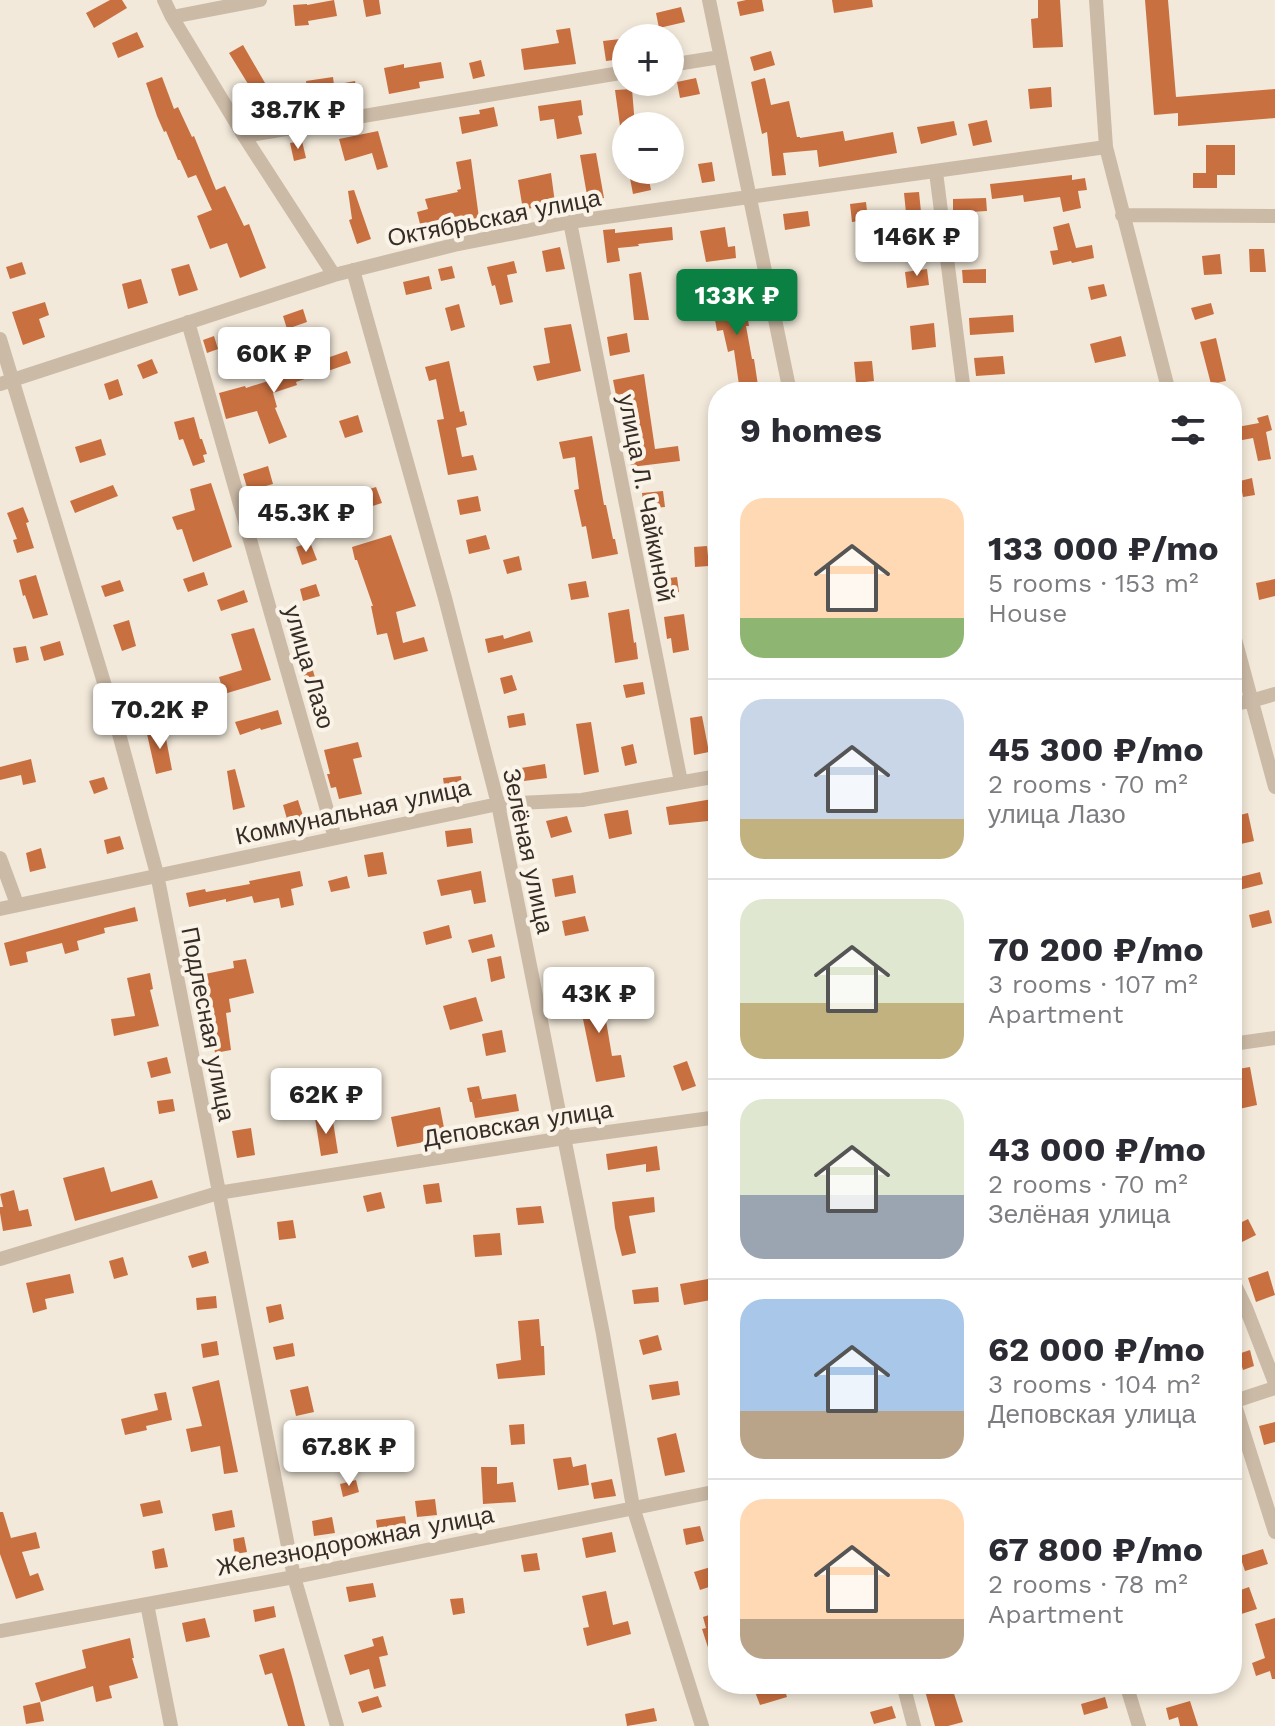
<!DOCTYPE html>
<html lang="en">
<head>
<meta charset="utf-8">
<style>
  :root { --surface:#fff; --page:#f7f7f7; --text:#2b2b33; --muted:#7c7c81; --line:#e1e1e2; --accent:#0b8043 }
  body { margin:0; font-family:"Work Sans",sans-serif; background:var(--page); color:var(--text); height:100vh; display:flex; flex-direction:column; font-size:30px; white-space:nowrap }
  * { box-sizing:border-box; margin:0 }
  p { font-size:26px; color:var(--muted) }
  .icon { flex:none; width:44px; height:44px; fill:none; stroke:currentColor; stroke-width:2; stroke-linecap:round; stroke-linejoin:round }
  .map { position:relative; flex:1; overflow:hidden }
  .details { position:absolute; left:708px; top:382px; width:534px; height:1312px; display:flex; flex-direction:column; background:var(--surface); border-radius:32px; box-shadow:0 4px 12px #0003 }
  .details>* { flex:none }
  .tools { position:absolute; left:612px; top:24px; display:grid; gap:16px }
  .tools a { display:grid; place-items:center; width:72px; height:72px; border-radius:50%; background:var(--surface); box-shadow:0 4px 12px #0003; font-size:40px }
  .price { position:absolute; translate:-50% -68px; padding:0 18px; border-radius:8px; background:#fff; color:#222; font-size:26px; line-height:52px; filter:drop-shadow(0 2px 4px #0008) }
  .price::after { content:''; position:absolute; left:50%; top:48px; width:24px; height:18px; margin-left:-12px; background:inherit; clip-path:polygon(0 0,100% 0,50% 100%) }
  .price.active { background:var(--accent); color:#fff }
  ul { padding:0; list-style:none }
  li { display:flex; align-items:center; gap:24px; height:200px; padding:0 32px }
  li+li { border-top:2px solid var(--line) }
  li span { display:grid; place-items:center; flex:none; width:224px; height:160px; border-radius:24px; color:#555 }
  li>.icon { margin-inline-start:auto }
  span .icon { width:96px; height:96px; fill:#fffc; stroke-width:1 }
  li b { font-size:34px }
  h2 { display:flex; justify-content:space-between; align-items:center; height:96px; padding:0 32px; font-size:34px }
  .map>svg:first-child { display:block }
  .building { fill:#c97041 }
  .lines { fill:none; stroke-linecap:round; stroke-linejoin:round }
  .minor { stroke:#cbbaa6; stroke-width:14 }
  .labels { text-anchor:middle; stroke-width:8; stroke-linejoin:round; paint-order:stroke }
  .street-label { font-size:24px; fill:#372d27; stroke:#faf3e7 }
</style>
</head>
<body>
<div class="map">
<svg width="1275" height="1726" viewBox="0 0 1275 1726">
  <rect width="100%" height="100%" fill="#f2e9da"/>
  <path class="building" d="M110,0H122L127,8L94,28L86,13Z
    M334,0L337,16L308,21L309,25L295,26L293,5L307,4V5Z
    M363,0H379L381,14L366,17Z
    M746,0H762L764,11L740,16L737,2Z
    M832,0H872L873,7L834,13Z
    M1038,0H1060L1063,47L1033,48L1031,19L1038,18Z
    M1145,0H1168L1176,97L1275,89V118L1178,126V113L1154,115Z
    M681,7L685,22L659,28L656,13Z
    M570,28L576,64L524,70L521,49L559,43L556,30Z
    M137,32L144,47L118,58L112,43Z
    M620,39L623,59L606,61L603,41Z
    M243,45L279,107L266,114L255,91L253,92L229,53Z
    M771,51L775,65L754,71L750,57Z
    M481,60L485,76L473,79L469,63Z
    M441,62L444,78L419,82L420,88L389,94L384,68L404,64V68Z
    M162,77L174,109L178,107L192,137L194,136L216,190L225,186L244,226L249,224L266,268L240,278L227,243L210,249L197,216L212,210L196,175L188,178L180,160H178L166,131L164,132L157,116L146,83Z
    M333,77L334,85L355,81L358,96L309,104L306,81Z
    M696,78L700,94L680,98L677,82Z
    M765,78L771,105L789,101L797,137H800V138L843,131L845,141L893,132L897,153L819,167L817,150L783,153L786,175L772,176L767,132L762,134L751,82Z
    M1051,87L1052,107L1030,109L1028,89Z
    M632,89L635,126H620L615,90Z
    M581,100L583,115L578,116L582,134L557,139L554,119L540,121L538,106Z
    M494,107L498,126L462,134L459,117L480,114L479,110Z
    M987,120L992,142L973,146L968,124Z
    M954,121L957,135L921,144L917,127Z
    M378,131L388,167L377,170L372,153L345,161L339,139Z
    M302,141L306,158L294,161L290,143Z
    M1206,145H1235V175H1217V188H1193V173H1206Z
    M596,153L604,198L588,201L580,155Z
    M471,159L479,218L462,221V218L421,228L417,212L428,209L425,199L458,192L457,190L461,189L456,162Z
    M712,162L715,181L702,183L698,164Z
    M647,170L651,190L633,194L629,173Z
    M551,173L555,203L523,210L518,180Z
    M1072,175V180L1085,178L1087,190L1078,191L1081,208L1063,212L1060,197L1024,202L1023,195L992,199L990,184Z
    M354,190L371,239L357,244L349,220L352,219L348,191Z
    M919,192L922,222L907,223L904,193Z
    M986,198L987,211L953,213V199Z
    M866,202L868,220L852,222L850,204Z
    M808,211L810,226L785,230L783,214Z
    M1069,223L1076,248L1092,245L1094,258L1072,263L1071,261L1053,265L1050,251L1058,250L1053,227Z
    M672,227L673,240L638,244L639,246L618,248L620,261L607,263L603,230L615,229V233Z
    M725,227L728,247L735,246L736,258L706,262L700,231Z
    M911,236L913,257L888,261L885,240Z
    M560,247L565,269L546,272L542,251Z
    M1249,249H1264L1266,272H1250Z
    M1220,254L1222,274L1204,275L1202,256Z
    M514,261L517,273L507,275L513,302L500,305L495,285L492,286L487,267Z
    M22,262L26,274L10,279L6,267Z
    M189,264L198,290L179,296L171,269Z
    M452,266L455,278L441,281L438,269Z
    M927,269L929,285L907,288L905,272Z
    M986,269V283H963L962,270Z
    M641,272L649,320H634L629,274Z
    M429,276L432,289L406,295L403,282Z
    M141,279L148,303L128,309L122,284Z
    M1104,284L1107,296L1091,300L1088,287Z
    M742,292L745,313H747L749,326H746L752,359H754L759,392H740L734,350L728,352L723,330L717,331L711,297Z
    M45,302L49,315L39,319L45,337L23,345L12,312Z
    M1211,303L1214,314L1195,320L1191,308Z
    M459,304L465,327L451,331L445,308Z
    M303,309L307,322L287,329L283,316Z
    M1013,315L1014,332L970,335L969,318Z
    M934,323L936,347L912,350L910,326Z
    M571,324L581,371L537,381L533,366L550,363L544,328Z
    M254,331L262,351L251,355L249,351L229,360L222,342Z
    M627,333L630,352L610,356L607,337Z
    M214,336L218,349L207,353L203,340Z
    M1121,336L1126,356L1095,363L1090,344Z
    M1216,338L1226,381L1211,384L1200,342Z
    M347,351L351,363L296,382L297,385L273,393L277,407L275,408L287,437L269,444L257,411L226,419L219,393L245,386L246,388L281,377L279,371L292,367L293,370Z
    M1003,356L1005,374L976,376L974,358Z
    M152,359L158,373L143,379L137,365Z
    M449,361L460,412L464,411L467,425L456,428L462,457L473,455L477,470L448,475L437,420L444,419L436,379L429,381L425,367Z
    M872,361L874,381L856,383L854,362Z
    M644,374L655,449L678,446L680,461L631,467L622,394L616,395L613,380Z
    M118,379L123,395L109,400L104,384Z
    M358,415L363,432L345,438L339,421Z
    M1268,415L1272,430L1266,432L1271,459L1258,461L1253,438L1232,442V428L1259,423L1257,418Z
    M194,417L200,439H202L207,454L203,455L205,462L193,466L183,439L179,440L174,422Z
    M592,436L604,505H606L613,539H615L618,554L592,559L586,526L582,527L574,490L579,489L575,457L563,459L559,442Z
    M101,439L106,455L80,463L75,447Z
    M268,466L273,484L248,491L243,474Z
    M1252,478L1255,495L1243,497L1240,481Z
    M211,483L232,547L193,562L182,529L177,530L172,517L195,510L190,489Z
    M113,485L118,496L75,513L70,501Z
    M376,487L382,503L360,510L354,494Z
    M663,491L665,507L644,509L642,493Z
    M478,496L481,511L460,515L457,500Z
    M23,507L29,522L26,523L34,548L17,553L13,540L17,539L7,513Z
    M282,510L286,524L260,533L255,519Z
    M391,535L416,606L396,612L403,643L424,637L428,651L394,660L387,633L377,635L371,606H373L357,560H355L352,547Z
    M486,535L490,549L469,554L466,540Z
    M310,542L317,560L302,565L296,547Z
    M707,546L709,566L695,567L694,547Z
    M519,556L522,570L507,574L503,560Z
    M204,572L208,585L188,592L183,579Z
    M36,575L48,615L33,619L25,595L23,596L19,580Z
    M677,577L679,592L657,595L655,580Z
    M1275,579V596L1259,600L1256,583Z
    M120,580L124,591L105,597L101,586Z
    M586,581L589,597L571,600L568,584Z
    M316,584L320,596L303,601L300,589Z
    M244,590L248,602L221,611L217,600Z
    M629,609L634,643L636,642L638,659L615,663L608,613Z
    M297,610L310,645L306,646L316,681L307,684L288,633L284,614Z
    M684,614L689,650L673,653L671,638L667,639L664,617Z
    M129,620L136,646L122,651L113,625Z
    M254,628L271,680L224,694L219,677L242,670L231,634Z
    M530,631L533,642L488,653L485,639L503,635L504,639Z
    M60,641L64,655L44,661L40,647Z
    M26,646L29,660L16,663L13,648Z
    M512,675L517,690L504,694L500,678Z
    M643,682L645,694L626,698L623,685Z
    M155,687L159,699L139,706L135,694Z
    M278,710L282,724L261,730L260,728L240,735L235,722Z
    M524,713L526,725L509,728L507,716Z
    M702,716L709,752L694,755L690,718Z
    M591,722L599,772L584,775L576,724Z
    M164,728L172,770L156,774L147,734Z
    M358,742L362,757L353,759L362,794L339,799L336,787L331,788L327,774H330L324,750Z
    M633,744L637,763L625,766L621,747Z
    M31,759L36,782L23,785L21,775L0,780V767Z
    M545,764L547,778L524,781L521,768Z
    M235,769L245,807L233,810L227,771Z
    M461,776L463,789L445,792L443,778Z
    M104,777L108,789L94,794L89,781Z
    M718,798V820L669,825L666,807Z
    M298,800L305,822L289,826L283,805Z
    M628,810L632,834L609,839L604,814Z
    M1248,813L1254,841L1232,846V817Z
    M567,816L572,832L551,838L546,821Z
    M471,828L473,843L447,847L445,831Z
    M120,836L124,849L107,854L104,840Z
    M41,848L46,868L30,872L26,853Z
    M383,852L387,874L368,877L364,855Z
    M300,871L303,886L291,889L294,905L281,908L279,898L254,903L252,896L226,902V899L189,907L186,893L205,889L206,892L250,884L249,881Z
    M481,871L486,902L474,904L471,890L441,896L437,880Z
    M1260,872L1263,884L1239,890L1236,878Z
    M573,875L576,893L555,897L552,879Z
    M347,876L350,888L331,892L328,881Z
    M135,907L138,921L104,928L105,933L77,941L79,950L65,954L62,943L26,952L28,962L10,966L4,943Z
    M1269,910L1272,923L1252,928L1249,915Z
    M585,916L589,931L565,936L562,921Z
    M449,925L452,938L426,945L423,932Z
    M492,934L495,947L472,953L468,940Z
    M501,956L505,978L491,982L487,959Z
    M246,959L254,993L229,999L231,1012L226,1013L231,1050L215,1053L205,974L234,968L233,961Z
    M150,973L153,989L150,990L159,1026L114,1036L111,1019L135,1016L127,978Z
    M603,985L606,1002L603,1003L612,1056L621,1055L625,1077L596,1082L577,990Z
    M476,997L483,1021L450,1030L443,1006Z
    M502,1030L506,1052L486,1056L482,1034Z
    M167,1057L171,1073L151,1078L147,1062Z
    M687,1061L696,1086L682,1091L673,1066Z
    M1250,1067L1257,1105L1239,1109L1232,1070Z
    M479,1086L482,1099L477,1100L516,1094L519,1111L475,1118L472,1102H470L467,1088Z
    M173,1099L175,1111L159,1114L157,1101Z
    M440,1107L446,1138L397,1147L391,1117Z
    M332,1115L338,1153L321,1156L315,1118Z
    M251,1128L255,1155L237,1158L232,1131Z
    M657,1146L660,1170L646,1172V1164L608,1170L606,1154Z
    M104,1167L111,1192L152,1180L158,1198L75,1221L63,1178Z
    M439,1183L442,1202L426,1204L423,1185Z
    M14,1190L19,1211L28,1209L32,1226L3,1231L0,1213V1207H3L0,1194Z
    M381,1192L385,1208L367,1212L363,1196Z
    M654,1197L655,1212L629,1216L636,1253L622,1256L615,1228L612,1202Z
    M541,1206L544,1223L518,1225L516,1208Z
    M1248,1219L1256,1235L1232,1247V1227Z
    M293,1220L296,1238L279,1240L277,1222Z
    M500,1233L502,1255L475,1257L473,1235Z
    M206,1251L209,1263L192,1268L188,1256Z
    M123,1257L128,1275L114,1279L109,1261Z
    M1268,1271L1275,1295L1256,1302L1248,1278Z
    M70,1274L74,1293L45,1299L47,1309L33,1313L26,1283Z
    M708,1279L711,1300L684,1305L680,1284Z
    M658,1287L659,1302L634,1304L632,1290Z
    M216,1296L217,1308L197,1310L196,1298Z
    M281,1304L284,1319L269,1323L266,1307Z
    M539,1319L541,1346H544L545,1375L498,1379L496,1364L521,1360L518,1321Z
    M658,1335L662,1350L643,1355L639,1340Z
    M217,1341L219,1355L203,1358L201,1344Z
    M293,1343L295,1356L276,1360L273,1347Z
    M1250,1350L1254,1366L1243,1370L1238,1354Z
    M219,1380L238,1472L224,1474L220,1446L191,1452L186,1429L202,1426L192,1387Z
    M678,1381L680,1395L652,1400L649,1385Z
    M308,1386L314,1412L296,1416L290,1390Z
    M166,1392L172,1420L146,1426L147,1430L125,1435L121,1419L158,1410L154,1394Z
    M1275,1422V1442L1264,1445L1259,1426Z
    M524,1424L525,1444L511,1445L509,1425Z
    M676,1433L685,1472L665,1476L657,1438Z
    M327,1438L329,1449L311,1453L308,1441Z
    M571,1457L573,1467L586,1464L589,1485L558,1490L553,1459Z
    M481,1467H497V1484L513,1482L516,1502L483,1504Z
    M612,1479L616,1496L594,1499L591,1483Z
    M356,1480L359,1492L343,1497L340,1484Z
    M435,1499L437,1515L417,1517L415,1501Z
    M160,1500L163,1513L143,1517L140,1504Z
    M232,1510L235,1527L215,1531L212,1514Z
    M0,1512H3L11,1538L36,1532L40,1548L22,1552L30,1576L38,1573L44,1590L16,1599L0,1554Z
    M405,1516L407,1529L378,1534L376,1520Z
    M332,1517L335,1533L314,1536L312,1521Z
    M700,1526L704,1541L686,1545L683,1529Z
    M612,1532L616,1552L586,1558L582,1538Z
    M244,1537L247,1552L235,1554L233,1539Z
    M164,1548L168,1567L155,1569L152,1551Z
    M1263,1549L1268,1564L1245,1571L1240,1556Z
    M537,1553L540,1570L524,1572L521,1555Z
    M714,1566L718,1584L700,1590L694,1572Z
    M373,1583L376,1597L349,1602L346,1587Z
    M1249,1587L1257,1609L1232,1617V1593Z
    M606,1591L613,1625L628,1621L631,1634L587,1646L583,1628L589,1627L582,1596Z
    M463,1598L465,1613L453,1615L450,1599Z
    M274,1606L276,1617L255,1622L253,1610Z
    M718,1612V1669H715L702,1629L706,1628L703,1617Z
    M205,1618L210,1637L186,1642L182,1623Z
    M1275,1618V1679H1272L1270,1671L1256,1676L1252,1663L1265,1658L1255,1624Z
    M383,1636L388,1655L379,1657L386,1686L374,1689L369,1669L350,1675L344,1655L374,1646L372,1639Z
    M130,1638L134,1658H132L138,1678L109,1686L112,1698L96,1702L93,1686L41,1702L35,1683L86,1668L82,1650Z
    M284,1648L293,1680L305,1726H288L272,1673L265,1675L259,1655Z
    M752,1684H783L787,1697L760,1705Z
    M923,1684H951L963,1722L948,1726H935Z
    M378,1696L382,1707L362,1713L358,1702Z
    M1105,1697L1108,1708L1084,1715L1081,1704Z
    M1190,1701L1198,1726H1180L1178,1717L1169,1720L1166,1708Z
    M40,1702L44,1721L26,1724L23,1706Z
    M892,1706L896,1718L874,1724L870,1712Z
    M654,1708L657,1721L627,1726L625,1714Z"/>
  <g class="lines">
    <path class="minor" d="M164,0L172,17L244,136L334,275
      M709,0L790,392
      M1096,0L1106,147L1169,392
      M172,17L260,0
      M670,65L720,57
      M244,136L626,72
      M936,172L964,392
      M1122,215L1275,216
      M570,222L681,782
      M353,270L445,598L498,804L603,1334L633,1507L702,1726
      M188,322L335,838
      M0,339L115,719L157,874L294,1577L337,1726
      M0,384L334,275L454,245L570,222L1106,147
      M1232,628L1275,787
      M1232,704L1251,701L1275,694
      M0,858L17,904
      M0,909L498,804L582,800L718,776
      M1232,1044L1275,1038
      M0,1259L218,1193L564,1138L718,1117
      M1232,1279L1246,1308L1275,1383
      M1232,1402L1275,1388
      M1234,1402L1275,1532
      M147,1604L171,1726
      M0,1631L294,1577L718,1491
      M903,1684L914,1726
      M1126,1684L1139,1726"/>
  </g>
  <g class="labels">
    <g class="street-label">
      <text transform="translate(494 218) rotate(-11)" y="8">Октябрьская улица</text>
      <text transform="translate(646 498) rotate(79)" y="8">улица Л. Чайкиной</text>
      <text transform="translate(309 667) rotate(74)" y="8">улица Лазо</text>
      <text transform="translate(353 812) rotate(-12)" y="8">Коммунальная улица</text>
      <text transform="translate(528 851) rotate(78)" y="8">Зелёная улица</text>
      <text transform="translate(208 1024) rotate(79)" y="8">Подлесная улица</text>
      <text transform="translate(518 1124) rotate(-9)" y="8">Деповская улица</text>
      <text transform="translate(355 1541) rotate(-11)" y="8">Железнодорожная улица</text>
    </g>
  </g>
</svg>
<div class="tools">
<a>+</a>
<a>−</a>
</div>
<b class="price" style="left:298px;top:151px">38.7K ₽</b>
<b class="price" style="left:917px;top:278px">146K ₽</b>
<b class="price active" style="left:737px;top:337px">133K ₽</b>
<b class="price" style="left:274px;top:395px">60K ₽</b>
<b class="price" style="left:306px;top:554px">45.3K ₽</b>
<b class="price" style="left:160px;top:751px">70.2K ₽</b>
<b class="price" style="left:599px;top:1035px">43K ₽</b>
<b class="price" style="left:326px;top:1136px">62K ₽</b>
<b class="price" style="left:349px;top:1488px">67.8K ₽</b>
<section class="details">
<h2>9 homes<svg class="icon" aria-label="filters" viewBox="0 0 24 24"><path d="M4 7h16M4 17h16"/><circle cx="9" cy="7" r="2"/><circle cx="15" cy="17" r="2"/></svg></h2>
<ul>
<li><span style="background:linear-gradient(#ffd9b3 75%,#8fb573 0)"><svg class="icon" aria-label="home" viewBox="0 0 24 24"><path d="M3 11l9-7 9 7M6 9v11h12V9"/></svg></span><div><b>133 000 ₽/mo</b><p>5 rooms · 153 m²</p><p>House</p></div></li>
<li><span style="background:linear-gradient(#c9d6e8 75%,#c2b280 0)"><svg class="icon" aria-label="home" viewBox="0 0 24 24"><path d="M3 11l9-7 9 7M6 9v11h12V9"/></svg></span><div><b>45 300 ₽/mo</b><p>2 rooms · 70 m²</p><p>улица Лазо</p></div></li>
<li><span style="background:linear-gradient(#dfe7d0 65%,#c2b280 0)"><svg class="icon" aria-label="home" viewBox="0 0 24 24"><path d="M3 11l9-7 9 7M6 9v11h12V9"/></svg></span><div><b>70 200 ₽/mo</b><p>3 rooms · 107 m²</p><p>Apartment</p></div></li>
<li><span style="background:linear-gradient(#dfe7d0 60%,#9aa5b1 0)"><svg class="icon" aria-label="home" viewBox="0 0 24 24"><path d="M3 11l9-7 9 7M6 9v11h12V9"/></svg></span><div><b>43 000 ₽/mo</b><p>2 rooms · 70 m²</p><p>Зелёная улица</p></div></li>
<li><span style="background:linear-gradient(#a9c7e8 70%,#b9a48a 0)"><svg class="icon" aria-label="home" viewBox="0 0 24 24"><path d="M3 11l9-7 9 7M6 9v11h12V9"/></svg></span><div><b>62 000 ₽/mo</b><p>3 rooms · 104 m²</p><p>Деповская улица</p></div></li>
<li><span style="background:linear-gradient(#ffd9b3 75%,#b9a48a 0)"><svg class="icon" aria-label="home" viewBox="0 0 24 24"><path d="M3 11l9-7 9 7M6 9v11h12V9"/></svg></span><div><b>67 800 ₽/mo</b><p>2 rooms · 78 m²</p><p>Apartment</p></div></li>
</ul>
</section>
</div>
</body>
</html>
